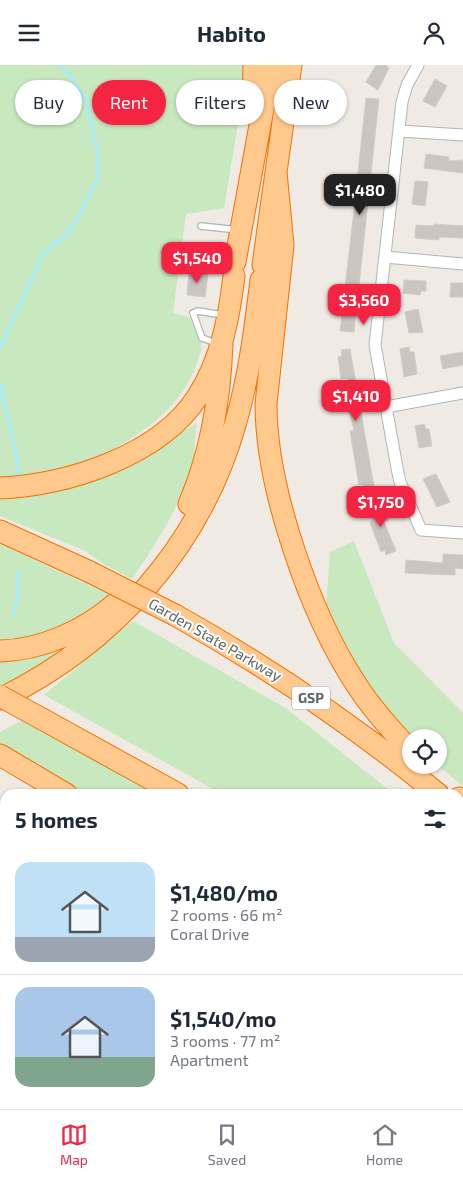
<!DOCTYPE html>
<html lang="en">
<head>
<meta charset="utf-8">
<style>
  :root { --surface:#fff; --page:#f2f2f3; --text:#1f2937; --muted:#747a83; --line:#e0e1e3; --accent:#f62443 }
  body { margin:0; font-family:"Exo 2",sans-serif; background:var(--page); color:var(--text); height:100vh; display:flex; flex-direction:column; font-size:19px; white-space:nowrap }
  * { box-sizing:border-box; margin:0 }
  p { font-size:16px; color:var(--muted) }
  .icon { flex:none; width:28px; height:28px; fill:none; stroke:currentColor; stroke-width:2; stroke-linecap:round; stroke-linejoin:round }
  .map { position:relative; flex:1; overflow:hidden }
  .details { position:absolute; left:0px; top:724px; width:464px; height:321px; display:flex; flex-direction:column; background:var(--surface); border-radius:15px 15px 0 0; box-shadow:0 1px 4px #0004 }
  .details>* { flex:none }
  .banner { position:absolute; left:15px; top:15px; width:434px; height:45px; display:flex; gap:10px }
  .fabs { position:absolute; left:402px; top:664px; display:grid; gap:10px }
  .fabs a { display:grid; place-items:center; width:45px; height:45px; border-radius:50%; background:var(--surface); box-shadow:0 1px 4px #0004; font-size:25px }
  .price { position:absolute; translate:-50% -42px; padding:0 11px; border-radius:10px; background:var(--accent); color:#fff; font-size:16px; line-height:32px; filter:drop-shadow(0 1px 2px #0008) }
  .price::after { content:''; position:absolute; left:50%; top:30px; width:15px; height:11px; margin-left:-8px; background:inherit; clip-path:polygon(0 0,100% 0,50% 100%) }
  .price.selected { background:#222; color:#fff }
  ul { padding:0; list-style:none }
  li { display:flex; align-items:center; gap:15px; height:125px; padding:0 15px }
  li+li { border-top:1px solid var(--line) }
  li span { display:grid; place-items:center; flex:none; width:140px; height:100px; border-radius:15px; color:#555 }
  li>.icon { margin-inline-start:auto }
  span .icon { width:60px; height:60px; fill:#fffc; stroke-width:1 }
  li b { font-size:21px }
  h2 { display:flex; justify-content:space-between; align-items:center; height:60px; padding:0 15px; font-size:21px }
  .tag { padding:0 18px; border-radius:22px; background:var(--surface); box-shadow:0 1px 4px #0004; font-size:18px; line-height:45px }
  .tag.selected { background:var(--accent); color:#fff }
  header { display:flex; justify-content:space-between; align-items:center; height:65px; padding:0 15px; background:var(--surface); font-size:22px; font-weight:700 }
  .dock { display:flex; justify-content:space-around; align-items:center; height:70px; border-top:1px solid var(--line); background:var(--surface); font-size:14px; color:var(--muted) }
  .dock a { display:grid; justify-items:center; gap:2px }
  .dock .selected { color:var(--accent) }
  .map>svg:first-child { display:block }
  .green { fill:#c8e9bf }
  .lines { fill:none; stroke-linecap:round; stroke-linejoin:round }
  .stream { stroke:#a5ecff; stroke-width:3 }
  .building { fill:#cbc5c1; stroke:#d5cbc2 }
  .lane-casing { stroke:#b0b5b8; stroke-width:8 }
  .street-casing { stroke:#b0b5b8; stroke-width:13 }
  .highway-casing { stroke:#f47000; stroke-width:23 }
  .lane { stroke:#fff; stroke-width:5.5 }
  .street { stroke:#fff; stroke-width:11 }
  .highway { stroke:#ffc88c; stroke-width:21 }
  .rail-casing { stroke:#b3b4b5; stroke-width:5 }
  .rail { stroke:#fff; stroke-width:3; stroke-dasharray:9; stroke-linecap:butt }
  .highway-bridge-casing { stroke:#f47000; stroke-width:23; stroke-linecap:butt }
  .highway-bridge { stroke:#ffc88c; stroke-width:21 }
  .labels { text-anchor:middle; stroke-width:4; stroke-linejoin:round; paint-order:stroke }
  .shield { fill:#fff; stroke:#8d9294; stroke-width:1 }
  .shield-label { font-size:14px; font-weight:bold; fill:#5c6366 }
  .street-label { font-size:15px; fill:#5c6366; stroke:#fff }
</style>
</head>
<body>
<header><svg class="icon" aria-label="menu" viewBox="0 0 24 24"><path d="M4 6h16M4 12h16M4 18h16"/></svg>Habito<svg class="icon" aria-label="person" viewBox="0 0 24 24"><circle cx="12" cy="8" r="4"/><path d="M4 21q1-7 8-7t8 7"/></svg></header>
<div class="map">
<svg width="463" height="1044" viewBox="0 0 463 1044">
  <rect width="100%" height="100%" fill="#f0eae4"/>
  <path class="green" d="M0,0H246L247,5L224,143L186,149L173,248L189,252C193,260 202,275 201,284C201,288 198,294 197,298C177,361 90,402 31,414C21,417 10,416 0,417Z
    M197,358C195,369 195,381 194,392C191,425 151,487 132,514L107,501L83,485L0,451V427L139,391Z
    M354,476L394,578L463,648V721L437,700L439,672H411L372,628L326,541L330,487Z
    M0,479L116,533L103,559L0,624Z
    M133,556L287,644L394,729H222L44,630Z
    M26,653L163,729H83L0,679V667Z
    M459,780L463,783V902L459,899Z
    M0,916L5,920V979L0,976Z
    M459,941L463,944V1027L459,1023Z
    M90,1040H157L162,1044H95Z
    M229,1040H441L444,1044H233Z"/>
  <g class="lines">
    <path class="stream" d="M0,283L44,187L65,171L78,152L98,112V88L86,35L70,10L60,0
      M0,318L18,399V414
      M14,550L18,530V506
      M0,777L5,783
      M313,1040L318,1044"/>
  </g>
  <path class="building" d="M376,0H385L389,3L378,25L366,17Z
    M435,14L447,21L435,42L423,36Z
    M366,33L379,34L354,267L340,266L356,128L351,127L353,116H357Z
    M426,89L449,92V96L463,95V108L424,103Z
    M415,116L428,117L425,141L412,139Z
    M434,159L463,161V173L439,172V175L415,173L416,160L434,161Z
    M189,207L208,209L205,232L187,230Z
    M404,215L426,216V226H421L420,230L403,228Z
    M451,218H463V232H450Z
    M418,244L423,267L409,268L405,247Z
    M409,282L410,287H414L417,309L404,312L400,284Z
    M350,284L374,422L364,424L363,419L359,420L350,366H354L350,347H347L344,331L351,329L348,313L341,314L338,292L342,291L341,285Z
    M463,287V300L443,304L440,291Z
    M424,359L426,364H429L432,381L419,383L415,361Z
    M436,409L450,437L437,442L423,414Z
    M380,436L389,455L384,457L396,486L386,490L385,485L381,487L370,457L373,456L367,440Z
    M443,489L463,490V504L455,503V510L405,508L406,495L443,498Z"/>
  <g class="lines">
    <g class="lane-casing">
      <path id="lane" d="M201,161L238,165
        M216,278L202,273L193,248L198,246L223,250"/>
    </g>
    <g class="street-casing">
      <path id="street" d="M418,0L407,20L402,37L375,280L397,403L400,417L421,465L463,468
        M399,66L463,70
        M385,192L463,199
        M386,342L463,328"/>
    </g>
    <g class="highway-casing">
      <path id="highway" d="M253,37L254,0
        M276,107L283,180L266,339C266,423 310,549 356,619C371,643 391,665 411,686
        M235,197L271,0
        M263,200L291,0
        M0,423C66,421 161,390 198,331C221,295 229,253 234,211
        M189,439C211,388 220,334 222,279
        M0,466L90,507
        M175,550C268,602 355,661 438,729
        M0,586C41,585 84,566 115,539
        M0,634C113,579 200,482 235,360C249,313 255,264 261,215
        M44,655L178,729
        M0,690L66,729
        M459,733L463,738
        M0,887L5,891
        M0,910L5,913
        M459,924L463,928
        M194,1040L198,1044
        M458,1040L462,1044"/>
    </g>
    <use href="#lane" class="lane"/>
    <use href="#street" class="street"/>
    <use href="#highway" class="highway"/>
    <g class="rail-casing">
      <path id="rail" d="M0,854H5
        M459,928L463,929"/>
    </g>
    <use href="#rail" class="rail"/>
    <g class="highway-bridge-casing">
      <path id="highway-bridge" d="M90,507L175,550
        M0,631L44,655"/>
    </g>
    <use href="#highway-bridge" class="highway-bridge"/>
  </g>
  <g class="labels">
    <rect class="shield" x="292" y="621.5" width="38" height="23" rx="4"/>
    <g class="shield-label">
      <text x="311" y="638">GSP</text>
    </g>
    <g class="street-label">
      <text transform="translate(215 575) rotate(30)" y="5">Garden State Parkway</text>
    </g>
  </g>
</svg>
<div class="fabs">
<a><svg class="icon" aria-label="locate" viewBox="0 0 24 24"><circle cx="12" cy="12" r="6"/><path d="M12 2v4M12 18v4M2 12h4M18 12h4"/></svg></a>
</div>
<b class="price selected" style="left:360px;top:151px">$1,480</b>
<b class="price" style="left:197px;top:219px">$1,540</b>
<b class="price" style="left:364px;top:261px">$3,560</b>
<b class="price" style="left:356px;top:357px">$1,410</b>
<b class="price" style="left:381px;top:463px">$1,750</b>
<div class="banner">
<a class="tag">Buy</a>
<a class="tag selected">Rent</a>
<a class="tag">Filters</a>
<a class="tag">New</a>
</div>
<section class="details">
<h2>5 homes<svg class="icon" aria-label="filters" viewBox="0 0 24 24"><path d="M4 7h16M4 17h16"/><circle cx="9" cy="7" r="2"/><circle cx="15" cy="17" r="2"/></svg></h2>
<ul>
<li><span style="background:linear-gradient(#bfe0f5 75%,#9aa5b1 0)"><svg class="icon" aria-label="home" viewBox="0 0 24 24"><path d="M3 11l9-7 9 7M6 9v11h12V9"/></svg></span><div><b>$1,480/mo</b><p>2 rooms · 66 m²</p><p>Coral Drive</p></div></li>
<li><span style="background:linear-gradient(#a9c7e8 70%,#7fa58c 0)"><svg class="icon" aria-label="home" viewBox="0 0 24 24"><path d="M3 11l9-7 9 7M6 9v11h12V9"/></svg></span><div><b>$1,540/mo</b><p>3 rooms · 77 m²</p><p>Apartment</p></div></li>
</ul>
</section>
</div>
<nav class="dock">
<a class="selected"><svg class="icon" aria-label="map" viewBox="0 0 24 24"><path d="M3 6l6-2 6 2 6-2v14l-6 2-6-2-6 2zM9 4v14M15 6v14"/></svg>Map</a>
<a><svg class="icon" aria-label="saved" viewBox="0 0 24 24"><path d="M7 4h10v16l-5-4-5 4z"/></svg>Saved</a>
<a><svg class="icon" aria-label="home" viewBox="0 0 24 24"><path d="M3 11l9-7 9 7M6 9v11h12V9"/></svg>Home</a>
</nav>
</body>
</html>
